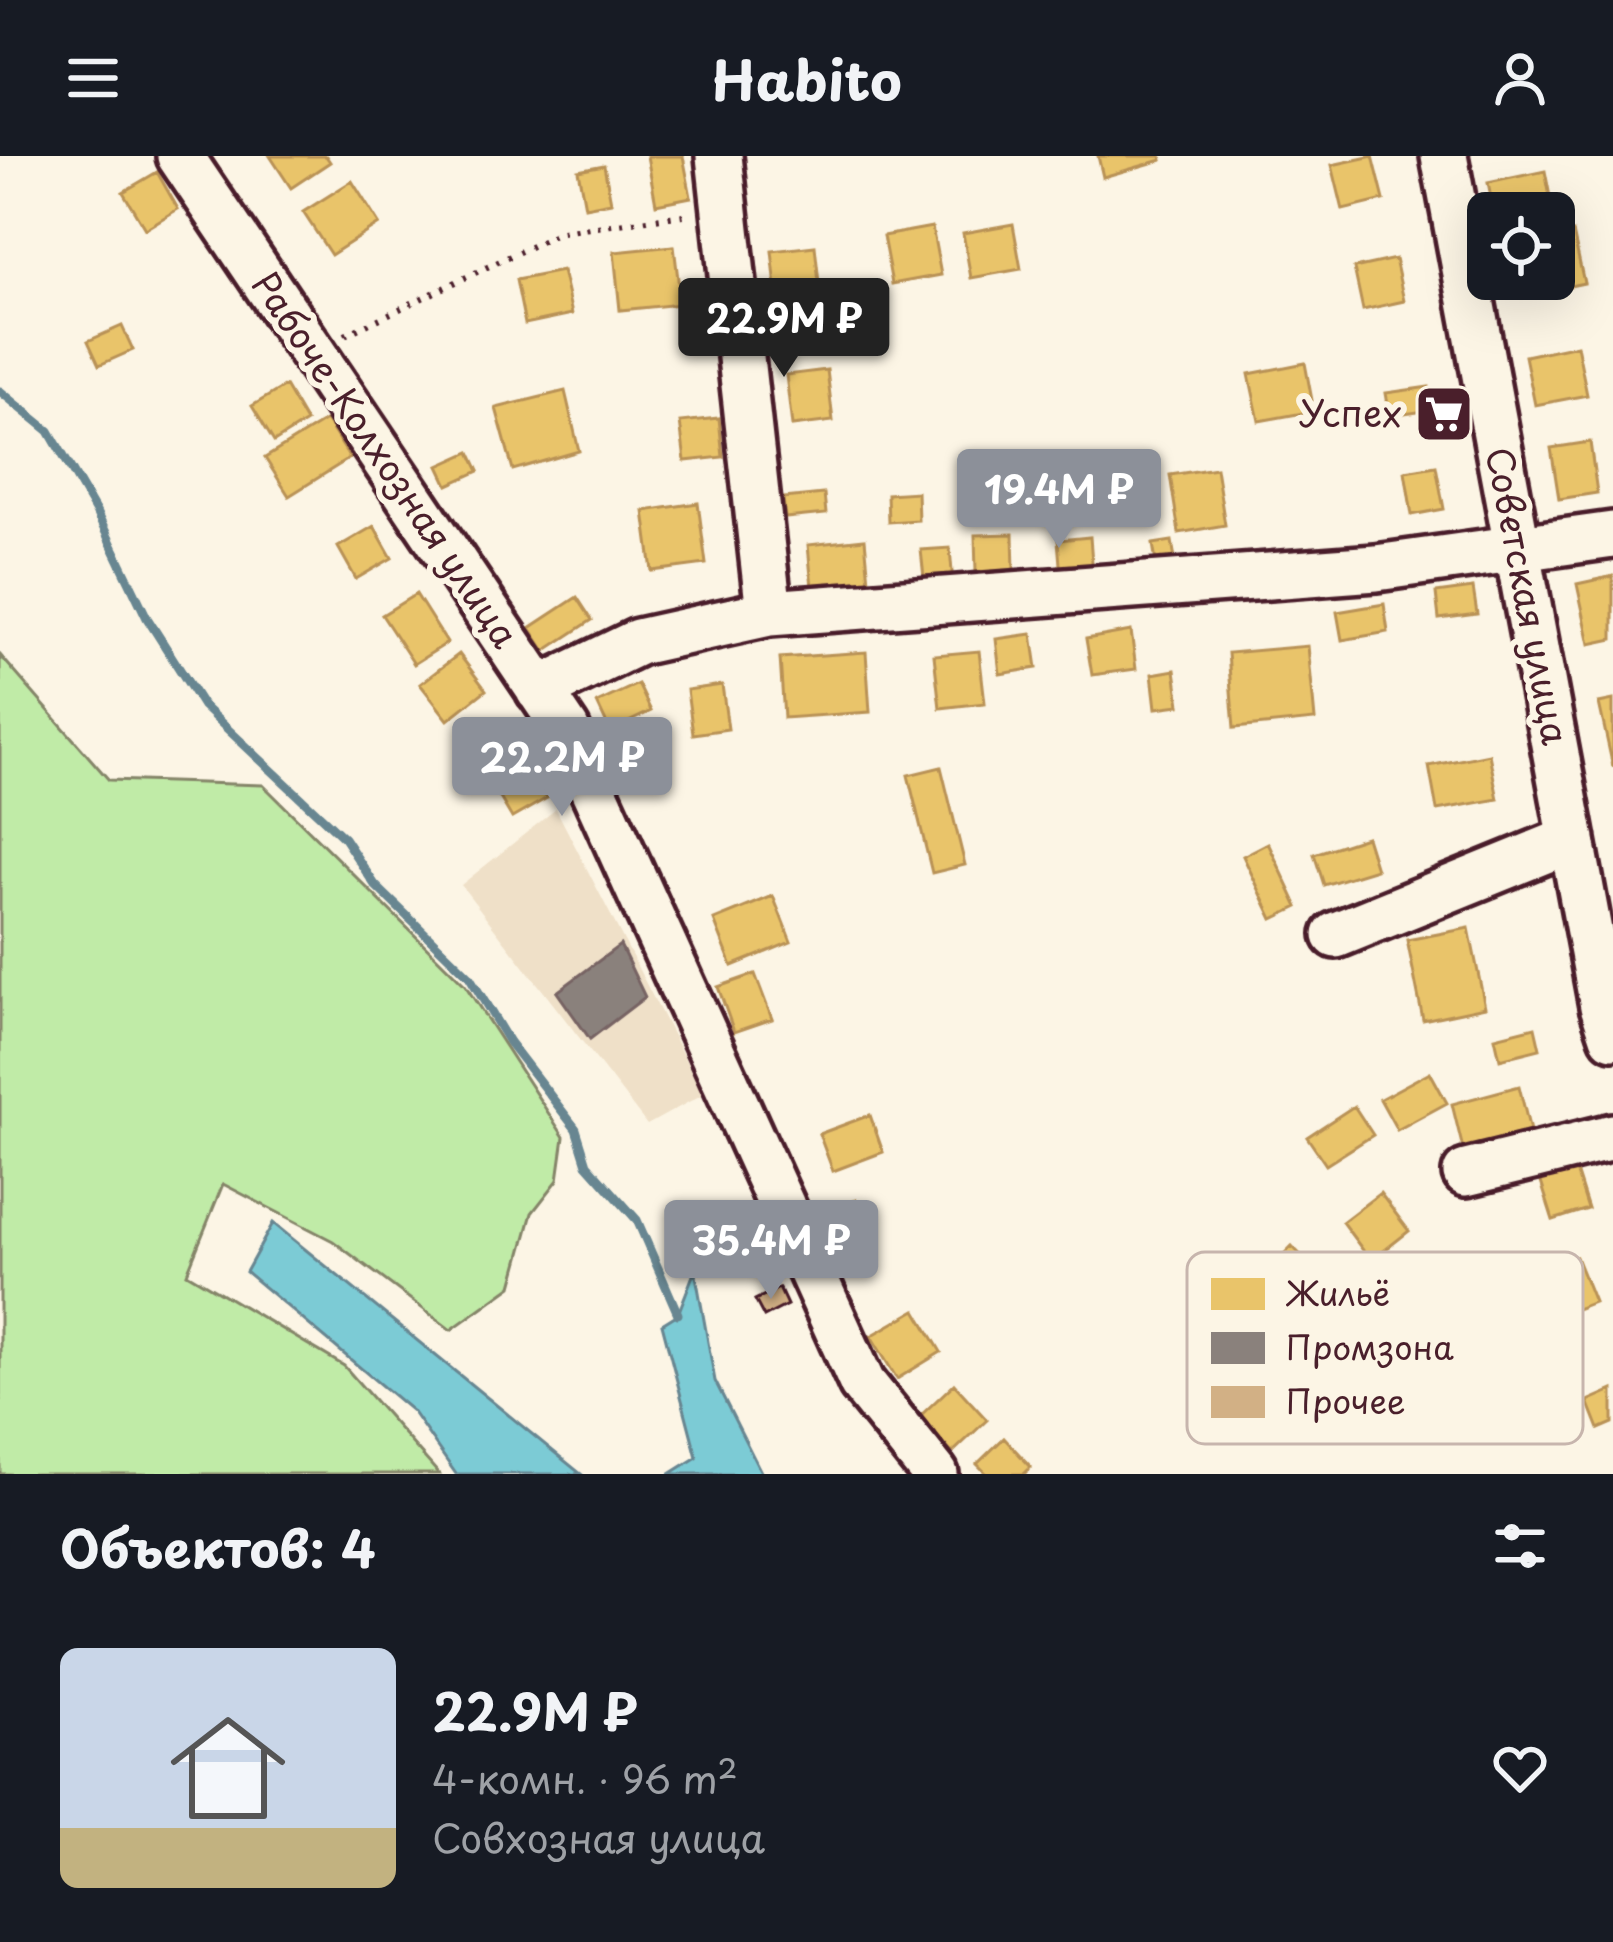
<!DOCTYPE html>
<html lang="ru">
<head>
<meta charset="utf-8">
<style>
  :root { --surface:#171b24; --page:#20242c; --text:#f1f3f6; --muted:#9ea1a6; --line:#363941; --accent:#8c9099 }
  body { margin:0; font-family:"Playpen Sans",sans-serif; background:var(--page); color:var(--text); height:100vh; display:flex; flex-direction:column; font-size:45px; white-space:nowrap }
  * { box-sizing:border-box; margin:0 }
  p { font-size:39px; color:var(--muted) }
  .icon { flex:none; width:66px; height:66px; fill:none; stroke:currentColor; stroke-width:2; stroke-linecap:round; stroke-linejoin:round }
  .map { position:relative; height:1318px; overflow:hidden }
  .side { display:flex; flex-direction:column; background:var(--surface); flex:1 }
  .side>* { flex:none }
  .tools { position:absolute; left:1467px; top:36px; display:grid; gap:24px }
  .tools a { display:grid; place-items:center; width:108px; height:108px; border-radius:18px; background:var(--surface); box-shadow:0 12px 48px #0002; font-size:60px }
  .price { position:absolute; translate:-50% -102px; padding:0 27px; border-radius:12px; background:var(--accent); color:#fff; font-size:39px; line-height:78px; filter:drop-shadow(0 3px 6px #0008) }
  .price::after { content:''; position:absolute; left:50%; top:72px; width:36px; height:27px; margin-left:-18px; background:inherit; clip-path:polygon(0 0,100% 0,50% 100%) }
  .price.active { background:#222; color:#fff }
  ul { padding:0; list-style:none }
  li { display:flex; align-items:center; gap:36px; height:300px; padding:0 60px }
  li+li { border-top:3px solid var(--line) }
  li span { display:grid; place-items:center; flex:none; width:336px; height:240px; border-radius:18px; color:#555 }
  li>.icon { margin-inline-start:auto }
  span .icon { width:144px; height:144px; fill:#fffc; stroke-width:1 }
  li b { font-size:51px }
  h2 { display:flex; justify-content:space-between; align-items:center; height:144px; padding:0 60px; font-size:51px }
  header { display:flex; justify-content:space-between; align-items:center; height:156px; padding:0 60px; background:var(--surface); font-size:54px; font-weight:700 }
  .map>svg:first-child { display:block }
  .built { fill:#efe0c8 }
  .green { fill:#c0eba7; stroke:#858569; stroke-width:3 }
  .water { fill:#7bcbd5; stroke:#678691; stroke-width:3 }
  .homes { fill:#e9c46a; stroke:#b99257; stroke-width:3 }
  .industry { fill:#8a817c; stroke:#776464; stroke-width:3 }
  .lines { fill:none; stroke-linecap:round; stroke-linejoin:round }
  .stream { stroke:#678691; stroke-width:9 }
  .building { fill:#d2b085; stroke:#4a1f2b; stroke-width:3 }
  .minor-casing { stroke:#4a1f2b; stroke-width:54 }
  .path { stroke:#4a1f2b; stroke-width:6; stroke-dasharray:3 9; stroke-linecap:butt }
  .minor { stroke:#fcf5e5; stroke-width:45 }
  .labels { text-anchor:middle; stroke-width:12; stroke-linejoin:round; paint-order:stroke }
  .poi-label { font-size:36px; fill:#4a1f2b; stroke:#fcf5e5; text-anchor:end }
  .street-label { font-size:36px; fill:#4a1f2b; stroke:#fcf5e5 }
  .key { fill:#fcf5e5; stroke:#c7b5ad; stroke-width:3 }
  .key-label { font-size:33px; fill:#4a1f2b }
</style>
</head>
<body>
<header><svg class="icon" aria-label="menu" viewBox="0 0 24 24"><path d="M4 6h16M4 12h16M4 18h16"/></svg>Habito<svg class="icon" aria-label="person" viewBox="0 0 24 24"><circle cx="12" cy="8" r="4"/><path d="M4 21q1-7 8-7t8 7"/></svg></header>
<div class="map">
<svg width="1613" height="1318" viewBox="0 0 1613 1318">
  <rect width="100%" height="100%" fill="#fcf5e5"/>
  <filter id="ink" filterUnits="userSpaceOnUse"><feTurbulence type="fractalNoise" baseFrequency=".00833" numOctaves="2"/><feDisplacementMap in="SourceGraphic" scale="24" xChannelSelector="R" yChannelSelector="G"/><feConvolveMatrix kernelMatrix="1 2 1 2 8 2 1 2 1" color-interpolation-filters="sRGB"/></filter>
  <g filter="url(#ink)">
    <path class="built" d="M556,653L703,938L647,969L461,729Z"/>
    <path class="green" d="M0,499L109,624L263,629L465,829L564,981L558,1024L532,1057L512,1130L451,1174L333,1085L223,1028L187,1117L344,1210L439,1318H0Z"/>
    <path class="water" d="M273,1067L581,1318H456L412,1255L246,1116Z
      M695,1114L715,1225L762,1318H670L697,1301L662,1168L678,1158Z"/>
    <path class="homes" d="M270,0H326L330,6L291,32Z
      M647,0H683L691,41L656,48Z
      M1098,0H1161L1162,4L1103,21Z
      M1373,0L1384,44L1343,54L1332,9Z
      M604,9L611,46L585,51L578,14Z
      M1545,15L1552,51L1523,57H1494L1488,27Z
      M157,16L178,53L145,73L123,36Z
      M352,25L379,68L331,99L303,56Z
      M1013,68L1021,113L971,122L963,77Z
      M932,71L941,119L892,128L883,80Z
      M1573,76L1584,127L1522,140L1519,123H1554V80Z
      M674,90L681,148L620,154L614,96Z
      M815,90L820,136L777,141L772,95Z
      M1395,103L1404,145L1363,154L1354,112Z
      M562,115L572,158L525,168L516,124Z
      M122,170L133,194L99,209L88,185Z
      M1577,189L1587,239L1535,249L1525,200Z
      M1305,207L1314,255L1259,265L1249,218Z
      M827,214L833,265L792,270L786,219Z
      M285,230L306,266L274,286L252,250Z
      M1429,231L1432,254L1390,260L1386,237Z
      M565,235L579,295L513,314L496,252Z
      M719,262L723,301L685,305L680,266Z
      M326,264L350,302L289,340L265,302Z
      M1590,286L1597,337L1559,343L1551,292Z
      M470,296L479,315L448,329L439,310Z
      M1436,310L1444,353L1412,359L1405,315Z
      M1216,312L1225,369L1179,377L1170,319Z
      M917,336L918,364L888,366L887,338Z
      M824,338L826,358L785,362L783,342Z
      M698,347L706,408L652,415L644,355Z
      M374,370L392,402L356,423L338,391Z
      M1013,378L1014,415L976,416L975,379Z
      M1090,381L1093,419L1061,421L1058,384Z
      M865,383L869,425L812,431L808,389Z
      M1172,385L1178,421L1159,424L1153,388Z
      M950,392L953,428L925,431L921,394Z
      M1613,420V483L1590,488L1577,428Z
      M1473,432L1477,458L1439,463L1436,437Z
      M416,438L447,487L414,508L382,459Z
      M577,441L592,464L545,495L530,472Z
      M1384,448L1388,476L1342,484L1337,456Z
      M1131,475L1136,513L1092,519L1086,483Z
      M1032,478L1037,512L1000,518L996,483Z
      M1308,490L1315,564L1234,572L1228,497Z
      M979,495L985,547L940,552L934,499Z
      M866,496L870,556L784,562L780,502Z
      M459,498L486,534L448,564L420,528Z
      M1175,514L1180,549L1156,552L1152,518Z
      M638,528L651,555L610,575L597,547Z
      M722,529L728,573L693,578L687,534Z
      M1613,544V611L1599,547Z
      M1489,598L1498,643L1437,654L1429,610Z
      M528,610L547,642L512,662L493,630Z
      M941,611L965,709L932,717L908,619Z
      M1366,681L1376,713L1324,729L1314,698Z
      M1268,687L1298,751L1273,763L1243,700Z
      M773,740L791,786L732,810L714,764Z
      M1469,772L1485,851L1423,864L1407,784Z
      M755,818L772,863L734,876L718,831Z
      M1535,871L1540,893L1500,903L1495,881Z
      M1430,916L1447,947L1397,974L1380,943Z
      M1519,930L1530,975L1463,993L1452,948Z
      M1354,950L1373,979L1326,1009L1307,981Z
      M870,959L883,996L833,1015L819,978Z
      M1575,1012L1588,1053L1553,1064L1540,1023Z
      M1380,1037L1409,1075L1371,1105L1342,1066Z
      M856,1044L876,1090L833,1110L813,1064Z
      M1292,1090L1337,1137L1315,1158L1270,1112Z
      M1576,1101L1594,1146L1543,1166L1526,1120Z
      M916,1154L941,1196L897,1223L871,1180Z
      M954,1228L987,1264L952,1297L919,1261Z
      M1613,1234V1267L1599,1273L1588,1245Z
      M1004,1282L1031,1311L1024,1318H987L977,1308Z"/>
    <path class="industry" d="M620,789L645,841L590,883L557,836Z"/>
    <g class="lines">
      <path class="stream" d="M0,235L49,275L96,356L147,462L203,550L344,682L375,729L469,820L509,886L576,973L587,1008L637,1064L678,1158"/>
    </g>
    <path class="building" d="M779,1132L787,1149L764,1161L755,1144Z"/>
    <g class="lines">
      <g class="minor-casing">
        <path id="minor" d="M180,0L566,573L862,1227L935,1318
          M719,0L769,457
          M1444,0L1603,850L1613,880
          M539,534L638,486L769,457L1376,412L1613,379
          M1336,779L1572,683
          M1466,1017L1613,981"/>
      </g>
      <path class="path" d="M345,179L561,76L691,58"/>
      <use href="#minor" class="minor"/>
    </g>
  </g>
  <defs>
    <g id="supermarket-square" transform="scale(3)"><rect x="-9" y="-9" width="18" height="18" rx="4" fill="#4a1f2b" stroke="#fcf5e5"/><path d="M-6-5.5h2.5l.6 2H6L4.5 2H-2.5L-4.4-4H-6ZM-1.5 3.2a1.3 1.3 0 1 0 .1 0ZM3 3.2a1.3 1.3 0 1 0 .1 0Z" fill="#fff"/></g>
  </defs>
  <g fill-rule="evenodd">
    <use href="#supermarket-square" x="1444" y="258"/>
  </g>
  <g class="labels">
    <g class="poi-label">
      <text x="1402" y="271">Успех</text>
    </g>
    <g class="street-label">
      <text transform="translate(385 304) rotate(56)" y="13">Рабоче-Колхозная улица</text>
      <text transform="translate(1527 440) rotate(79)" y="13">Советская улица</text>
    </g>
  </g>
  <rect x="1187" y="1096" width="396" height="192" rx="18" class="key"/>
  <rect x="1211" y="1122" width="54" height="32" fill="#e9c46a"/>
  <rect x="1211" y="1176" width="54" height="32" fill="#8a817c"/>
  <rect x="1211" y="1230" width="54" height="32" fill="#d2b085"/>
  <g class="key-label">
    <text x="1286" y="1150">Жильё</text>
    <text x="1286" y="1204">Промзона</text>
    <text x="1286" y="1258">Прочее</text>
  </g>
</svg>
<div class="tools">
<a><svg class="icon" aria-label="locate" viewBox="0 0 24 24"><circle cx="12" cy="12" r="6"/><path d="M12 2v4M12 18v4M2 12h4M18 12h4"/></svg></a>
</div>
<b class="price active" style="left:784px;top:224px">22.9M ₽</b>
<b class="price" style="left:1059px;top:395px">19.4M ₽</b>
<b class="price" style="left:562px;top:663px">22.2M ₽</b>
<b class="price" style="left:771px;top:1146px">35.4M ₽</b>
</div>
<section class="side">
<h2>Объектов: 4<svg class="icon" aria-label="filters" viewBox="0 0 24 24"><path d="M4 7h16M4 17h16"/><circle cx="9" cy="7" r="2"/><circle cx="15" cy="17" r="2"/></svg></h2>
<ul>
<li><span style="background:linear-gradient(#c9d6e8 75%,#c2b280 0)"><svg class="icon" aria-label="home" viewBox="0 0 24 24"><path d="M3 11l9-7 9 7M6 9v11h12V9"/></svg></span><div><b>22.9M ₽</b><p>4-комн. · 96 m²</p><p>Совхозная улица</p></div><svg class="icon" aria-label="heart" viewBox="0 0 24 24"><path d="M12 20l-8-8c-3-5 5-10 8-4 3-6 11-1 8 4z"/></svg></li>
</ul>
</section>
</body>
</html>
